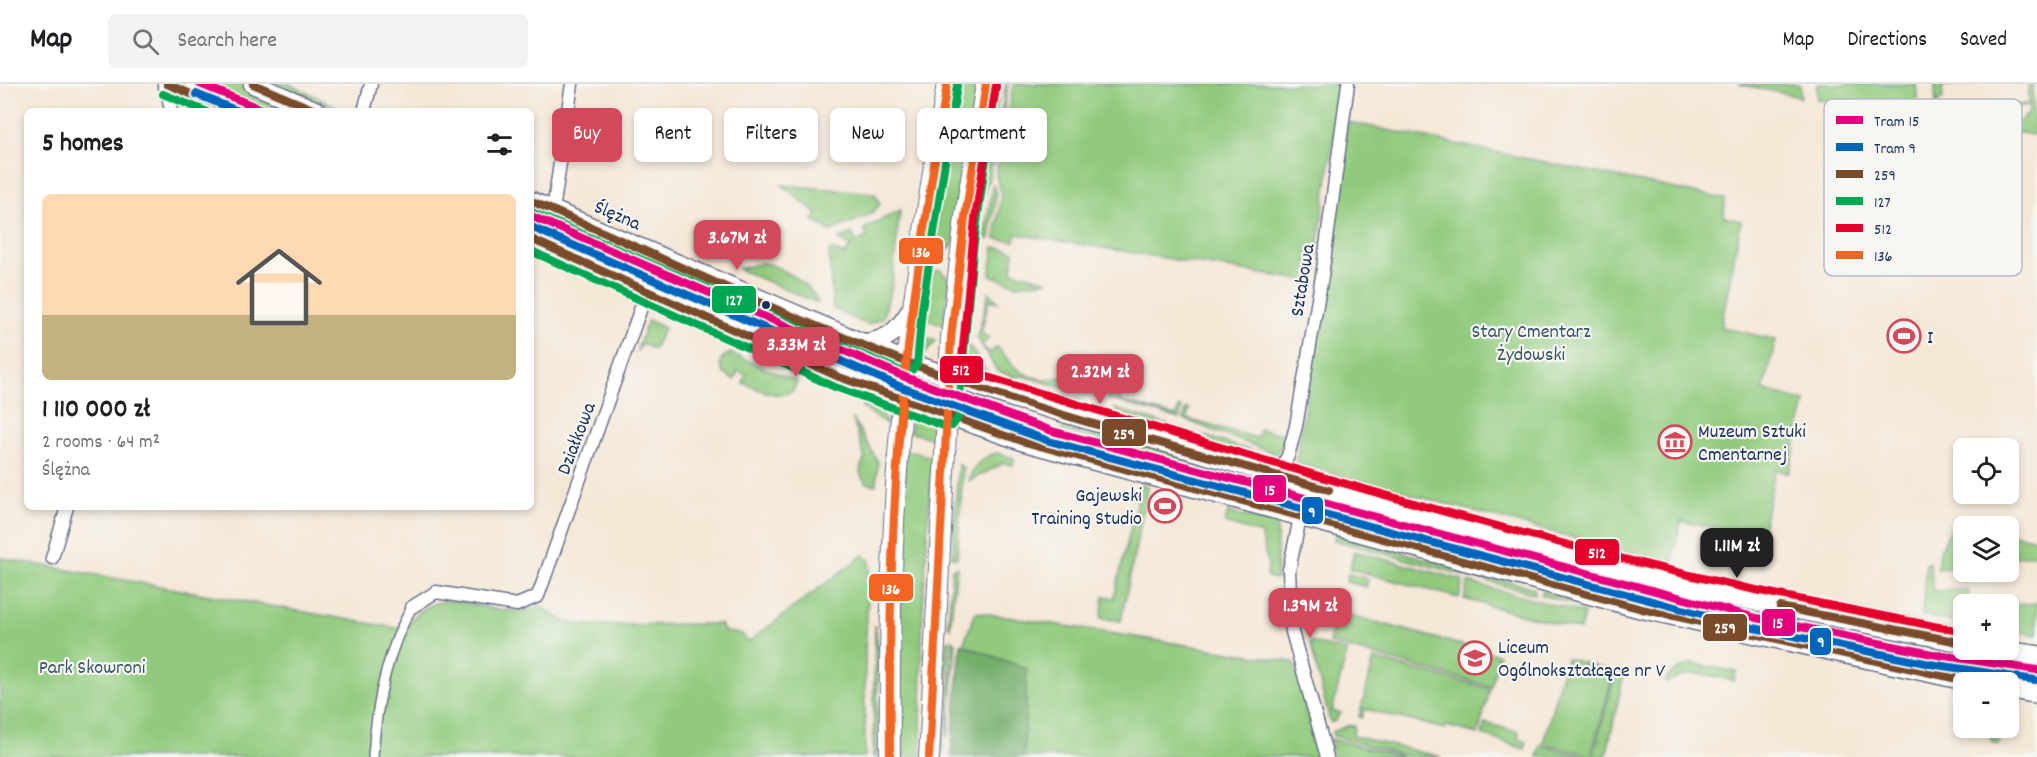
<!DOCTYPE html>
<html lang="en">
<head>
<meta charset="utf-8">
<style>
  :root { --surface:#fff; --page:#f2f2f2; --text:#202124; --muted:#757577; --line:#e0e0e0; --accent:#d1495b }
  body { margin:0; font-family:Dekko,sans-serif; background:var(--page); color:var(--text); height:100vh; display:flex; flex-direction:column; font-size:22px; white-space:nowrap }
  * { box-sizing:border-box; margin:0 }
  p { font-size:20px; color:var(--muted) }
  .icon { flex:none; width:33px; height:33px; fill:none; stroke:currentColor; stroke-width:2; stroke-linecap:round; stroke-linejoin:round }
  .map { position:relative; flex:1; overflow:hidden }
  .panel { position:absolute; left:24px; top:24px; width:510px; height:402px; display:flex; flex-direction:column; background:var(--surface); border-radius:9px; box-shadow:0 3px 9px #0003 }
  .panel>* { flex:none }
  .banner { position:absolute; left:552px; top:24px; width:570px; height:54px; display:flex; gap:12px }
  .tools { position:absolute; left:1953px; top:354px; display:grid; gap:12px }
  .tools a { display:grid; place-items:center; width:66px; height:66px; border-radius:9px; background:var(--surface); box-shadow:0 3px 9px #0003; font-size:30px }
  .price { position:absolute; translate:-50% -51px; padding:0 14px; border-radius:12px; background:var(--accent); color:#fff; font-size:20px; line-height:39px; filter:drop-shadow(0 2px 3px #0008) }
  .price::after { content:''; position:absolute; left:50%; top:36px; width:18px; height:14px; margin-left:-9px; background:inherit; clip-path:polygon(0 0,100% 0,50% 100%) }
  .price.on { background:#222; color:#fff }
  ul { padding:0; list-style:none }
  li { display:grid; align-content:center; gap:12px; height:318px; padding:0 18px }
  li+li { border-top:2px solid var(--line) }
  li span { display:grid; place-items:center; height:186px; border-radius:9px; color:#555 }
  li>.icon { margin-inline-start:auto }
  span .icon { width:108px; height:108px; fill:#fffc; stroke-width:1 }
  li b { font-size:26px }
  h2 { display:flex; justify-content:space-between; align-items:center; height:72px; padding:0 18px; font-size:26px }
  .tag { padding:0 21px; border-radius:9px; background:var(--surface); box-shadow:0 3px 9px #0003; font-size:21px; line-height:54px }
  .tag.on { background:var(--accent); color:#fff }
  header { display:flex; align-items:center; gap:36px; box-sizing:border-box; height:84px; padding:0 30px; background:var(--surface); border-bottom:2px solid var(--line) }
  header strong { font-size:28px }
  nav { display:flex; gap:33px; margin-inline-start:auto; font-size:21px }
  .search { width:420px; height:54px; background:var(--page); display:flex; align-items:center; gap:15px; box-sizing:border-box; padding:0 21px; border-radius:9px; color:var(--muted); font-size:22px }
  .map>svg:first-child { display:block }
  .green { fill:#91ca7d; stroke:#567c6e; stroke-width:1.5 }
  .forest { fill:#74ae6c; stroke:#486e65; stroke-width:1.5 }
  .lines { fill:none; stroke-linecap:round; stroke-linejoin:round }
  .pedestrian-casing { stroke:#676f88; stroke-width:12 }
  .minor-casing { stroke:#676f88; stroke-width:15 }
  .secondary-casing { stroke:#676f88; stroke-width:21 }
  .primary-casing { stroke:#676f88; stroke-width:22 }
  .pedestrian { stroke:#fff; stroke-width:9 }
  .minor { stroke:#fff; stroke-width:12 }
  .secondary { stroke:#fff; stroke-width:18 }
  .primary { stroke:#fff; stroke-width:20 }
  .bus-1-casing { stroke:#f6f6f2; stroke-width:12 }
  .bus-2-casing { stroke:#f6f6f2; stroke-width:12 }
  .bus-3-casing { stroke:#f6f6f2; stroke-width:12 }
  .bus-4-casing { stroke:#f6f6f2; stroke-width:12 }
  .bus-1 { stroke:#7a4b2a; stroke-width:8 }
  .bus-2 { stroke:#00a651; stroke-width:8 }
  .bus-3 { stroke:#e4002b; stroke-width:8 }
  .bus-4 { stroke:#f26522; stroke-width:8 }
  .tram-1-casing { stroke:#f6f6f2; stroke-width:12 }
  .tram-2-casing { stroke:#f6f6f2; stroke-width:12 }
  .tram-1 { stroke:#e5007d; stroke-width:8 }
  .tram-2 { stroke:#0065bd; stroke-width:8 }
  .bus-dot { fill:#1b2f5e; stroke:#f6f6f2; stroke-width:2 }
  .labels { text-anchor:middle; stroke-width:4.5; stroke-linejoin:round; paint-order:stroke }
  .street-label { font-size:20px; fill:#1b2f5e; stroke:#f6f6f2 }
  .park-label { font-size:20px; fill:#385666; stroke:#f6f6f2 }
  .poi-label { font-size:20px; fill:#1b2f5e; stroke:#f6f6f2; text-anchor:start }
  .key { fill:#f6f6f2; stroke:#b4bac6; stroke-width:1.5 }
  .key-label { font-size:16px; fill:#1b2f5e }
  .line-badge { stroke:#f6f6f2; stroke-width:2 }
  .badge-label { font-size:16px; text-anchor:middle; font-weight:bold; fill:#fff }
</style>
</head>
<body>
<header>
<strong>Map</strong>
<div class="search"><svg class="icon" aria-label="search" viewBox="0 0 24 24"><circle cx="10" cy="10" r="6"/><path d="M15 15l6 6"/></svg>Search here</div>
<nav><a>Map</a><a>Directions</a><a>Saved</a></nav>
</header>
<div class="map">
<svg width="2037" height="673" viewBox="0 0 2037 673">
  <rect width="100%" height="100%" fill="#f6f6f2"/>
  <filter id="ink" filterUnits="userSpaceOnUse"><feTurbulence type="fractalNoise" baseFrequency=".0167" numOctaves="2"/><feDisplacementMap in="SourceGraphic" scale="12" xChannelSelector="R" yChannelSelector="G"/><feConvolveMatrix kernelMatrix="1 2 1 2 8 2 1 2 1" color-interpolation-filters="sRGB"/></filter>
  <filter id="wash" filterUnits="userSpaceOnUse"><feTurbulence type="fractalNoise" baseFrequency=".008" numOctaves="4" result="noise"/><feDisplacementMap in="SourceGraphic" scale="24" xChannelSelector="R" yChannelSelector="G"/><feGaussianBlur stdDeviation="1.35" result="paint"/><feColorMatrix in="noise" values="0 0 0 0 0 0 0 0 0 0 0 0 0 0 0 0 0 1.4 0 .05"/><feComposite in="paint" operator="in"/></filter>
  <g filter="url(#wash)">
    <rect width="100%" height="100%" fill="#f5e7d6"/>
    <path class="green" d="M185,0H237L302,27H256Z
      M273,0H289L334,21L332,23L324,21Z
      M955,0H978L953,160L950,164L941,166L935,157Z
      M994,0H1001L989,69L991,91L982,111H980L979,93Z
      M1006,0H1008L994,82L993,78Z
      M1013,0H1341L1313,198L1016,150L1015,157L995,155L1001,111L996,91L1005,48L1023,49L1022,46L1006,44Z
      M1738,0H1800L1801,13Z
      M1817,0H1916L1918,20L1929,33L2013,43L2029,29V22L1936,28L1935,0H1971L1942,2L1943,16H1938L1939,25L2029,20L2028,0H2033L2034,51L1817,15Z
      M1348,38L1725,115L1724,133L1741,137L1721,243L1776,256L1763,306L1805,318L1789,389L1775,386L1762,452L1681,437L1672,480L1296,380Z
      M993,100L996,111L990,155L984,154Z
      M782,101L874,109L880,119C874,134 844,140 830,147L813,136L817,130Z
      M900,126L892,201L883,234L868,241L833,225L829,167L833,166L845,171L850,162L839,155L852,149L856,158L867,153L864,145Z
      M994,163L1014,167L1012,187L1048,197L1016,201L990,191Z
      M761,179C777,179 815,204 818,219L738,185Z
      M940,186L950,196L943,241L924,235L929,195L936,187Z
      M989,208L998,218L989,216L981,249L989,254L982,261L989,269L997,263C1004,270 1011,282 1020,287C1026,291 1041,296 1048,295C1062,293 1077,290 1087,304V310L1023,292L1014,293L997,287L977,253Z
      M648,236L664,244L654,265L642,260L636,268Z
      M923,253L936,256L926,269L923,267Z
      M960,261L970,263L989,292L966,282Z
      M730,269L797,298L793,307C775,315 761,306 743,299L746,291L738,287L734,296L723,289L720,280L722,274Z
      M1013,299H1021L1081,316L1073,318Z
      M1114,300L1122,307L1120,317L1176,332L1179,323L1182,324L1179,335L1108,315L1107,306Z
      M864,317L880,326L889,342L862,323Z
      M1113,324L1259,369L1273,379H1264L1124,333Z
      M1186,325H1189L1187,335L1257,354L1260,345L1287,351V356L1276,370L1183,335Z
      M919,331L932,337L933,355L909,348L912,334Z
      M853,335L878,378L876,401L867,399C858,392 859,383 865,375Z
      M1064,342L1161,365L1332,413L1331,419L1062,347Z
      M906,366L932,373L922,540L921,673H896V578Z
      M997,369L1014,374L1013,381L1004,379L969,397C971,383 984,371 997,369Z
      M958,380L963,384L957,474L952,473Z
      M1141,400L1148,402L1121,537L1101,534L1104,512L1114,514Z
      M1228,428L1277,440V495L1267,493L1268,481L1261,450L1225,439Z
      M1953,440L1966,442H1964V488H1967V497H1963L1961,483L1937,485L1939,469Z
      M2009,449L2037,455V470L2009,474Z
      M1335,450L1534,504L1535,510L1334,456Z
      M1354,467L1463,496L1459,514L1350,485Z
      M863,471L870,477L865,567V673H0V474L395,544L406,542C441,496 472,528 517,527C525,527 533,524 540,522L563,537L580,541L720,540L725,548L742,550L748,558Z
      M1926,479H1930L1933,507L1968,506L1969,520H1964L1963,539L1922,532Z
      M957,483L950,544L948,540L952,485Z
      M1348,490L1368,495L1366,503L1346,498Z
      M1468,498L1584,529L1580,546L1464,515Z
      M1543,507L1635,531L1636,537L1541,511Z
      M1760,507L1963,548V551L1762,511Z
      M2037,519V551L2009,546V521Z
      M976,528L1293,578L1306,613L1320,673H1024V658L970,565L963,560Z
      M1338,528L1499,571L1491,603L1329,559Z
      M875,541L878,563L877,673H873Z
      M950,556L942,673H937L946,559Z
      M953,556L956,559L948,652H947Z
      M1310,558L1347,567L1332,627L1341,629L1334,638H1330Z
      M1566,574L1614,588L1591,672L1543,659Z
      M1374,575L1490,605L1478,650L1446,642L1445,645L1364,625L1362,634L1359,633Z
      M1691,580L1736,587L1734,597C1711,591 1689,584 1667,599L1665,597L1673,588Z
      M1616,586L1624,589L1606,673H1593Z
      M1485,639L1519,648L1518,655L1527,657L1525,665L1482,651Z
      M1349,641L1354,642L1353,652L1441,673H1409L1333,652L1332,648Z
      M1983,644L2002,645L1998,660L1994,659Z
      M1330,655L1402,673H1333Z
      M1541,661L1585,673H1537Z"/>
    <path class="forest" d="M961,560L1027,585L1024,673H951Z"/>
  </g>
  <g filter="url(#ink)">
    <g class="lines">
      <g class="pedestrian-casing">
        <path id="pedestrian" d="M373,673C376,622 386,568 412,523"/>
      </g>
      <g class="minor-casing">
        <path id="minor" d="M166,0L171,27
          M364,27L371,0
          M553,126L572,0
          M1272,390L1283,381L1288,372L1296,342L1322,192L1348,0
          M1300,434L1289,486L1292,548L1327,673
          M52,474L67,423
          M412,523L436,508L517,521L538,512L647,207"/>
      </g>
      <g class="secondary-casing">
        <path id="secondary" d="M167,0L232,27
          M253,0L317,27
          M531,117L907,278L1013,314L1344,411L1643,491L1753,517L1964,559
          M531,155L839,293L1025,358L1642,525L1971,598
          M862,259C888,258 900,245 912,224
          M1999,566L2037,571
          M2008,605L2037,610"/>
      </g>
      <g class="primary-casing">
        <path id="primary" d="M890,673C889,564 891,455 900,346C909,230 929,115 947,0
          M929,673L951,254L965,133L986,0"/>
      </g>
      <use href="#pedestrian" class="pedestrian"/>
      <use href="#minor" class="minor"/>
      <use href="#secondary" class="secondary"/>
      <use href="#primary" class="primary"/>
      <g class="bus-1-casing">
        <path id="bus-1" d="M167,0L232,27
          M253,0L317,27
          M531,117C663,173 793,237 928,286C1059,334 1195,368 1329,406
          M531,155L839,293L1025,358L1642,525L1971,598
          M1780,523L1964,559"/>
      </g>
      <g class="bus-2-casing">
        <path id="bus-2" d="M163,10L205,27
          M531,128L903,288H910L917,280L922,225L957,2
          M531,167L835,303L944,342H952L958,334L973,167L996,2"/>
      </g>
      <g class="bus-3-casing">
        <path id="bus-3" d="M996,2L975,134L961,285C1189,354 1416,424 1648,481C1752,507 1858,527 1964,548"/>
      </g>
      <g class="bus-4-casing">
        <path id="bus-4" d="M890,673C889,549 891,425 904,301C914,200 931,100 947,0
          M929,673L951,254L965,133L986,0"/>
      </g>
      <use href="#bus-1" class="bus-1"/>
      <use href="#bus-2" class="bus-2"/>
      <use href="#bus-3" class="bus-3"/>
      <use href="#bus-4" class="bus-4"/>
      <g class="tram-1-casing">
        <path id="tram-1" d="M200,0L266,27
          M531,132L905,293L1052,347L1757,534L1932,570L2037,586"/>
      </g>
      <g class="tram-2-casing">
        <path id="tram-2" d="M196,10L238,27
          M531,143L901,303L1049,357L1754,544L1930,580L2035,596"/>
      </g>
      <use href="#tram-1" class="tram-1"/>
      <use href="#tram-2" class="tram-2"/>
    </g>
  </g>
  <defs>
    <g id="stadium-ring" transform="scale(1.725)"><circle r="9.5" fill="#f6f6f2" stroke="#d1495b" stroke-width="1.5"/><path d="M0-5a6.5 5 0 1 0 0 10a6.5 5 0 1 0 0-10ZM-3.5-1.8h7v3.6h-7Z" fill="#d1495b"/></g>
    <g id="museum-ring" transform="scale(1.725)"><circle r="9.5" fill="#f6f6f2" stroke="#d1495b" stroke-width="1.5"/><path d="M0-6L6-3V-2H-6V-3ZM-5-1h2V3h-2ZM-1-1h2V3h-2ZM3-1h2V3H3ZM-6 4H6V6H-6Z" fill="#d1495b"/></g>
    <g id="school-ring" transform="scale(1.725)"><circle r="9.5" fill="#f6f6f2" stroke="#d1495b" stroke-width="1.5"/><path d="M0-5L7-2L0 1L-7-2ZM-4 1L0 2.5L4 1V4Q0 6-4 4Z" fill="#d1495b"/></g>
  </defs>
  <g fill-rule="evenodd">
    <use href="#stadium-ring" x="1904" y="252"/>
    <use href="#museum-ring" x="1675" y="358"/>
    <use href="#stadium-ring" x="1165" y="422"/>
    <use href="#school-ring" x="1475" y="574"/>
  </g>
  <circle class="bus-dot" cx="766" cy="221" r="5"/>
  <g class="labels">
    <g class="street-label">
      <text transform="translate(618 130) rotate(23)" y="7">Ślężna</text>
      <text transform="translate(1301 196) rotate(-81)" y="7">Sztabowa</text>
      <text transform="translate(575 354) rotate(-69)" y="7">Działkowa</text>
    </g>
    <g class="park-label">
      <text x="1531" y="253">Stary Cmentarz<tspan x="1531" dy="23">Żydowski</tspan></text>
      <text x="92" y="589">Park Skowroni</text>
    </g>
    <g class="poi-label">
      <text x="1927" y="259">I</text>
      <text x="1698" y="353">Muzeum Sztuki<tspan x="1698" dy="23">Cmentarnej</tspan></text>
      <text x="1142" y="417" text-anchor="end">Gajewski<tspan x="1142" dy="23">Training Studio</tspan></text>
      <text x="1498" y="569">Liceum<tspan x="1498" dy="23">Ogólnokształcące nr V</tspan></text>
    </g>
  </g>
  <rect x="1824" y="15" width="198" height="177" rx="9" class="key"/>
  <rect x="1836" y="32" width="27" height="8" fill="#e5007d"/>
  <rect x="1836" y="59" width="27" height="8" fill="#0065bd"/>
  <rect x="1836" y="86" width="27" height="8" fill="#7a4b2a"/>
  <rect x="1836" y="113" width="27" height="8" fill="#00a651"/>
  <rect x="1836" y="140" width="27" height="8" fill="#e4002b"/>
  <rect x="1836" y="167" width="27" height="8" fill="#f26522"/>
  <g class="key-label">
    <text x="1874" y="42">Tram 15</text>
    <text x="1874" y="69">Tram 9</text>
    <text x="1874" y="96">259</text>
    <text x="1874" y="123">127</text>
    <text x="1874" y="150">512</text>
    <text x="1874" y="177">136</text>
  </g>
  <g class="line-badge">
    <rect x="898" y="153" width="46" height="28" rx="6" fill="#f26522"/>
    <rect x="711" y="201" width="46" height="29" rx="6" fill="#00a651"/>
    <rect x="939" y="271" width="45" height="29" rx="6" fill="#e4002b"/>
    <rect x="1101" y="334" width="46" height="29" rx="6" fill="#7a4b2a"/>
    <rect x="1252" y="390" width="35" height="29" rx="6" fill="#e5007d"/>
    <rect x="1301" y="412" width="23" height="29" rx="6" fill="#0065bd"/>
    <rect x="1574" y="454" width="46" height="28" rx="6" fill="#e4002b"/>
    <rect x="868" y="489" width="46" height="29" rx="6" fill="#f26522"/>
    <rect x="1761" y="524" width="35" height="29" rx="6" fill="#e5007d"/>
    <rect x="1702" y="529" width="46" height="29" rx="6" fill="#7a4b2a"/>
    <rect x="1809" y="543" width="23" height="29" rx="6" fill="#0065bd"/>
  </g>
  <g class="badge-label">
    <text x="921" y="173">136</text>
    <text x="734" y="221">127</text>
    <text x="961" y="291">512</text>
    <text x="1124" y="355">259</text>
    <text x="1270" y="411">15</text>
    <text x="1312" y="433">9</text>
    <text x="1597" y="474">512</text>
    <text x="891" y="510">136</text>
    <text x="1778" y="544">15</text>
    <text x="1725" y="549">259</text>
    <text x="1821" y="563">9</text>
  </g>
</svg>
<div class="tools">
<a><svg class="icon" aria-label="locate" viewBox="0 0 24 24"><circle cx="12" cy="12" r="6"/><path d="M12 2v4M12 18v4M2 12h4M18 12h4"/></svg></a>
<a><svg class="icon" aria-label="layers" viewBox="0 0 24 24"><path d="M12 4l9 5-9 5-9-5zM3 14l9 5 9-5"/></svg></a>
<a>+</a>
<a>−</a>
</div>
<b class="price" style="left:737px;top:187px">3.67M zł</b>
<b class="price" style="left:796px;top:294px">3.33M zł</b>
<b class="price" style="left:1100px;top:321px">2.32M zł</b>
<b class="price on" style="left:1737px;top:495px">1.11M zł</b>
<b class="price" style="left:1310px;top:555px">1.39M zł</b>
<div class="banner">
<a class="tag on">Buy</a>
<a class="tag">Rent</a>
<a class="tag">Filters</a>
<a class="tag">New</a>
<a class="tag">Apartment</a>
</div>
<section class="panel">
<h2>5 homes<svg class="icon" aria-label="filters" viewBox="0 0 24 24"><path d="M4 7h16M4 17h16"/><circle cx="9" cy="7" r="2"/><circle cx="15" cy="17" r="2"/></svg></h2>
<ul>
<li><span style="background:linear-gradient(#ffd9b3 65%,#c2b280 0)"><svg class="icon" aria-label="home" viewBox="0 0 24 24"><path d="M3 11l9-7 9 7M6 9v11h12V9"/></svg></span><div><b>1 110 000 zł</b><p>2 rooms · 64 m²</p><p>Ślężna</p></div></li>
</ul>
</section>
</div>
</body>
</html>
